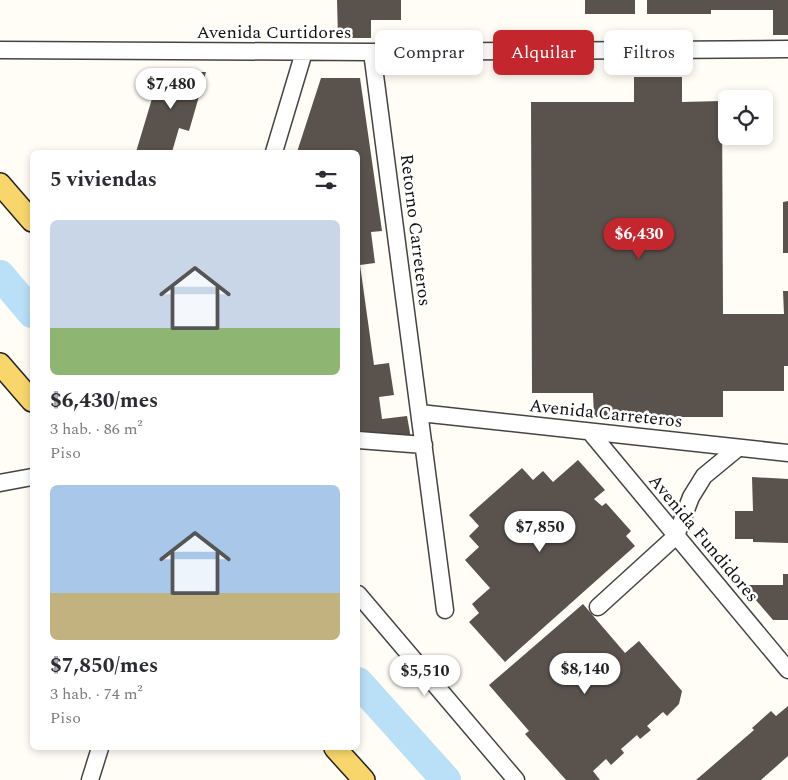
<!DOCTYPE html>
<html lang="es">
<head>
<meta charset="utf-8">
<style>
  :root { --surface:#fff; --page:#f2f2f3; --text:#2b2b33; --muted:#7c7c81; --accent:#c4262e }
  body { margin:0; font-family:Spectral,serif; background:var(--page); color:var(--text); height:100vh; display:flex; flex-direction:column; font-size:19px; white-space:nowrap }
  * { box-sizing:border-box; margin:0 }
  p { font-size:16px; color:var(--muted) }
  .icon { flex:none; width:28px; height:28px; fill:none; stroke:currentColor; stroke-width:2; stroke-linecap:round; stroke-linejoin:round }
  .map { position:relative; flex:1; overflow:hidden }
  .drawer { position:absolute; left:30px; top:150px; width:330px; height:600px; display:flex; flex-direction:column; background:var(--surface); border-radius:8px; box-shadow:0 2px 8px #0003 }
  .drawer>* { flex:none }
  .banner { position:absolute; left:375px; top:30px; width:338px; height:45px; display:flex; gap:10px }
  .buttons { position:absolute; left:718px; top:90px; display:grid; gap:10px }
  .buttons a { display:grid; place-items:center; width:55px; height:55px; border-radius:8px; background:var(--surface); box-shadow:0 2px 8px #0003; font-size:25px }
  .price { position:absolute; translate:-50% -42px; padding:0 11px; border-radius:18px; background:#fff; color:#222; font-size:16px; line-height:32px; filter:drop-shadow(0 1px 2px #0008) }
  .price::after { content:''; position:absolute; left:50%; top:30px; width:15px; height:11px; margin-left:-8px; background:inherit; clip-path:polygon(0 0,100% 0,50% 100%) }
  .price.on { background:var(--accent); color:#fff }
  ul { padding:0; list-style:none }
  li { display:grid; align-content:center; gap:10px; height:265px; padding:0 20px }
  li span { display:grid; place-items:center; height:155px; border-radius:8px; color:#555 }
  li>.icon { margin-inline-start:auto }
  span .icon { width:90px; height:90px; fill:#fffc; stroke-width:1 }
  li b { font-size:21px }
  h2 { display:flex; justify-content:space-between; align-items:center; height:60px; padding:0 20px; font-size:21px }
  .tag { padding:0 18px; border-radius:8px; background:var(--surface); box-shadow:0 2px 8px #0003; font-size:18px; line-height:45px }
  .tag.on { background:var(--accent); color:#fff }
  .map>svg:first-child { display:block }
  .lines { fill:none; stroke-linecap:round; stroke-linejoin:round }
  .river { stroke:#b9e0f7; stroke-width:30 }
  .building { fill:#5a524d }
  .minor-casing { stroke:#444; stroke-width:19 }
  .major-casing { stroke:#222; stroke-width:24 }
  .minor { stroke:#fff; stroke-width:16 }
  .major { stroke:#f9d66b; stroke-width:21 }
  .labels { text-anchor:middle; stroke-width:5; stroke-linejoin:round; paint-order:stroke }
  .street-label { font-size:18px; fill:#111; stroke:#fff }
</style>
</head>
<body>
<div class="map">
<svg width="788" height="780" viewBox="0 0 788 780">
  <rect width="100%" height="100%" fill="#fffdf5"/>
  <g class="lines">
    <path class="river" d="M0,275L32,313
      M358,682L446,780"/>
  </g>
  <path class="building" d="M337,0H401V20H371V38H338Z
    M585,0H635V14H585Z
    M647,0H788V35H773V10H711V14H647Z
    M160,72H206L189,131L179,128L172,152H136Z
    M634,77H682V102L722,101L723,314H784L783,291H788V366H784V391H723V417H594L593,393H532L531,102H634Z
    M321,78H360L382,231L371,232L375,263L360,265L374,365L389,363L394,395L379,397L382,419L407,416L412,444L358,439V152H297Z
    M788,201V253H783V202Z
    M578,460L605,490L594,499L602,506L606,503L631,531L626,536L635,546L505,662L469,622L479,613L472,604L490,588L465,560L479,547L469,536L479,526L469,515L522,468L533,480L543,471L553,482Z
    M752,477L788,479V543L753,542V539H735V511H753Z
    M783,574H788V620H773L743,585H783Z
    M583,604L625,653L639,641L682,691L679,704L667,716L663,712L647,726L651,730L640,739L637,735L621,749L624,753L611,765L606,759L593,771L600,780H566L525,734L529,731L489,685Z
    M788,706V756L761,780H696L754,730L752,728L771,711L776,716Z"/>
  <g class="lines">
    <g class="minor-casing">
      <path id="minor" d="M0,50L372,52L788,49
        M372,52L445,610
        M274,152L304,52
        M420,413L788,453
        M590,432L788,670
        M358,440L424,445
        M0,483L32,477
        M358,594L516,780
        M598,607L676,536L691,497L704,476L738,448
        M90,780L100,748"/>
    </g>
    <g class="major-casing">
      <path id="major" d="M0,184L32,221
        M0,364L32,401
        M335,748L364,780"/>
    </g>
    <use href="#minor" class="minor"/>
    <use href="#major" class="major"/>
  </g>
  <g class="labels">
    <g class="street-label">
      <text x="274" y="38">Avenida Curtidores</text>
      <text transform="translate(416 230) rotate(83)" y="6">Retorno Carreteros</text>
      <text transform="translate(606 413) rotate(6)" y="6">Avenida Carreteros</text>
      <text transform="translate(704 538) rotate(50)" y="6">Avenida Fundidores</text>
    </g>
  </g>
</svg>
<div class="buttons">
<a><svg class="icon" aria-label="locate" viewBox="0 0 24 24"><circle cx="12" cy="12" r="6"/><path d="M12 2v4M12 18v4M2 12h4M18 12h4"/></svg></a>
</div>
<b class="price" style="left:171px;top:110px">$7,480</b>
<b class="price on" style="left:639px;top:260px">$6,430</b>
<b class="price" style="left:540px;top:553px">$7,850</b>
<b class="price" style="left:585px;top:695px">$8,140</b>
<b class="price" style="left:425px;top:697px">$5,510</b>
<div class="banner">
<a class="tag">Comprar</a>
<a class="tag on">Alquilar</a>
<a class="tag">Filtros</a>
</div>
<section class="drawer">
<h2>5 viviendas<svg class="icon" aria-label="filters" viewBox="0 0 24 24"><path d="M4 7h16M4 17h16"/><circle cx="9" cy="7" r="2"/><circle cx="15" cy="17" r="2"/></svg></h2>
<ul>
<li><span style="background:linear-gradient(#c9d6e8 70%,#8fb573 0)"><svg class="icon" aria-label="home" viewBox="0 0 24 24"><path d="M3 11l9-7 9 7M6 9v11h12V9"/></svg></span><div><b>$6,430/mes</b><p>3 hab. · 86 m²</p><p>Piso</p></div></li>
<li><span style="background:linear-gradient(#a9c7e8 70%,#c2b280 0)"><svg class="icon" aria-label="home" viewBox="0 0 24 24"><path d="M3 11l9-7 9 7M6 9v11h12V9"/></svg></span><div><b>$7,850/mes</b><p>3 hab. · 74 m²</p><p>Piso</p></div></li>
</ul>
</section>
</div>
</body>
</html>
